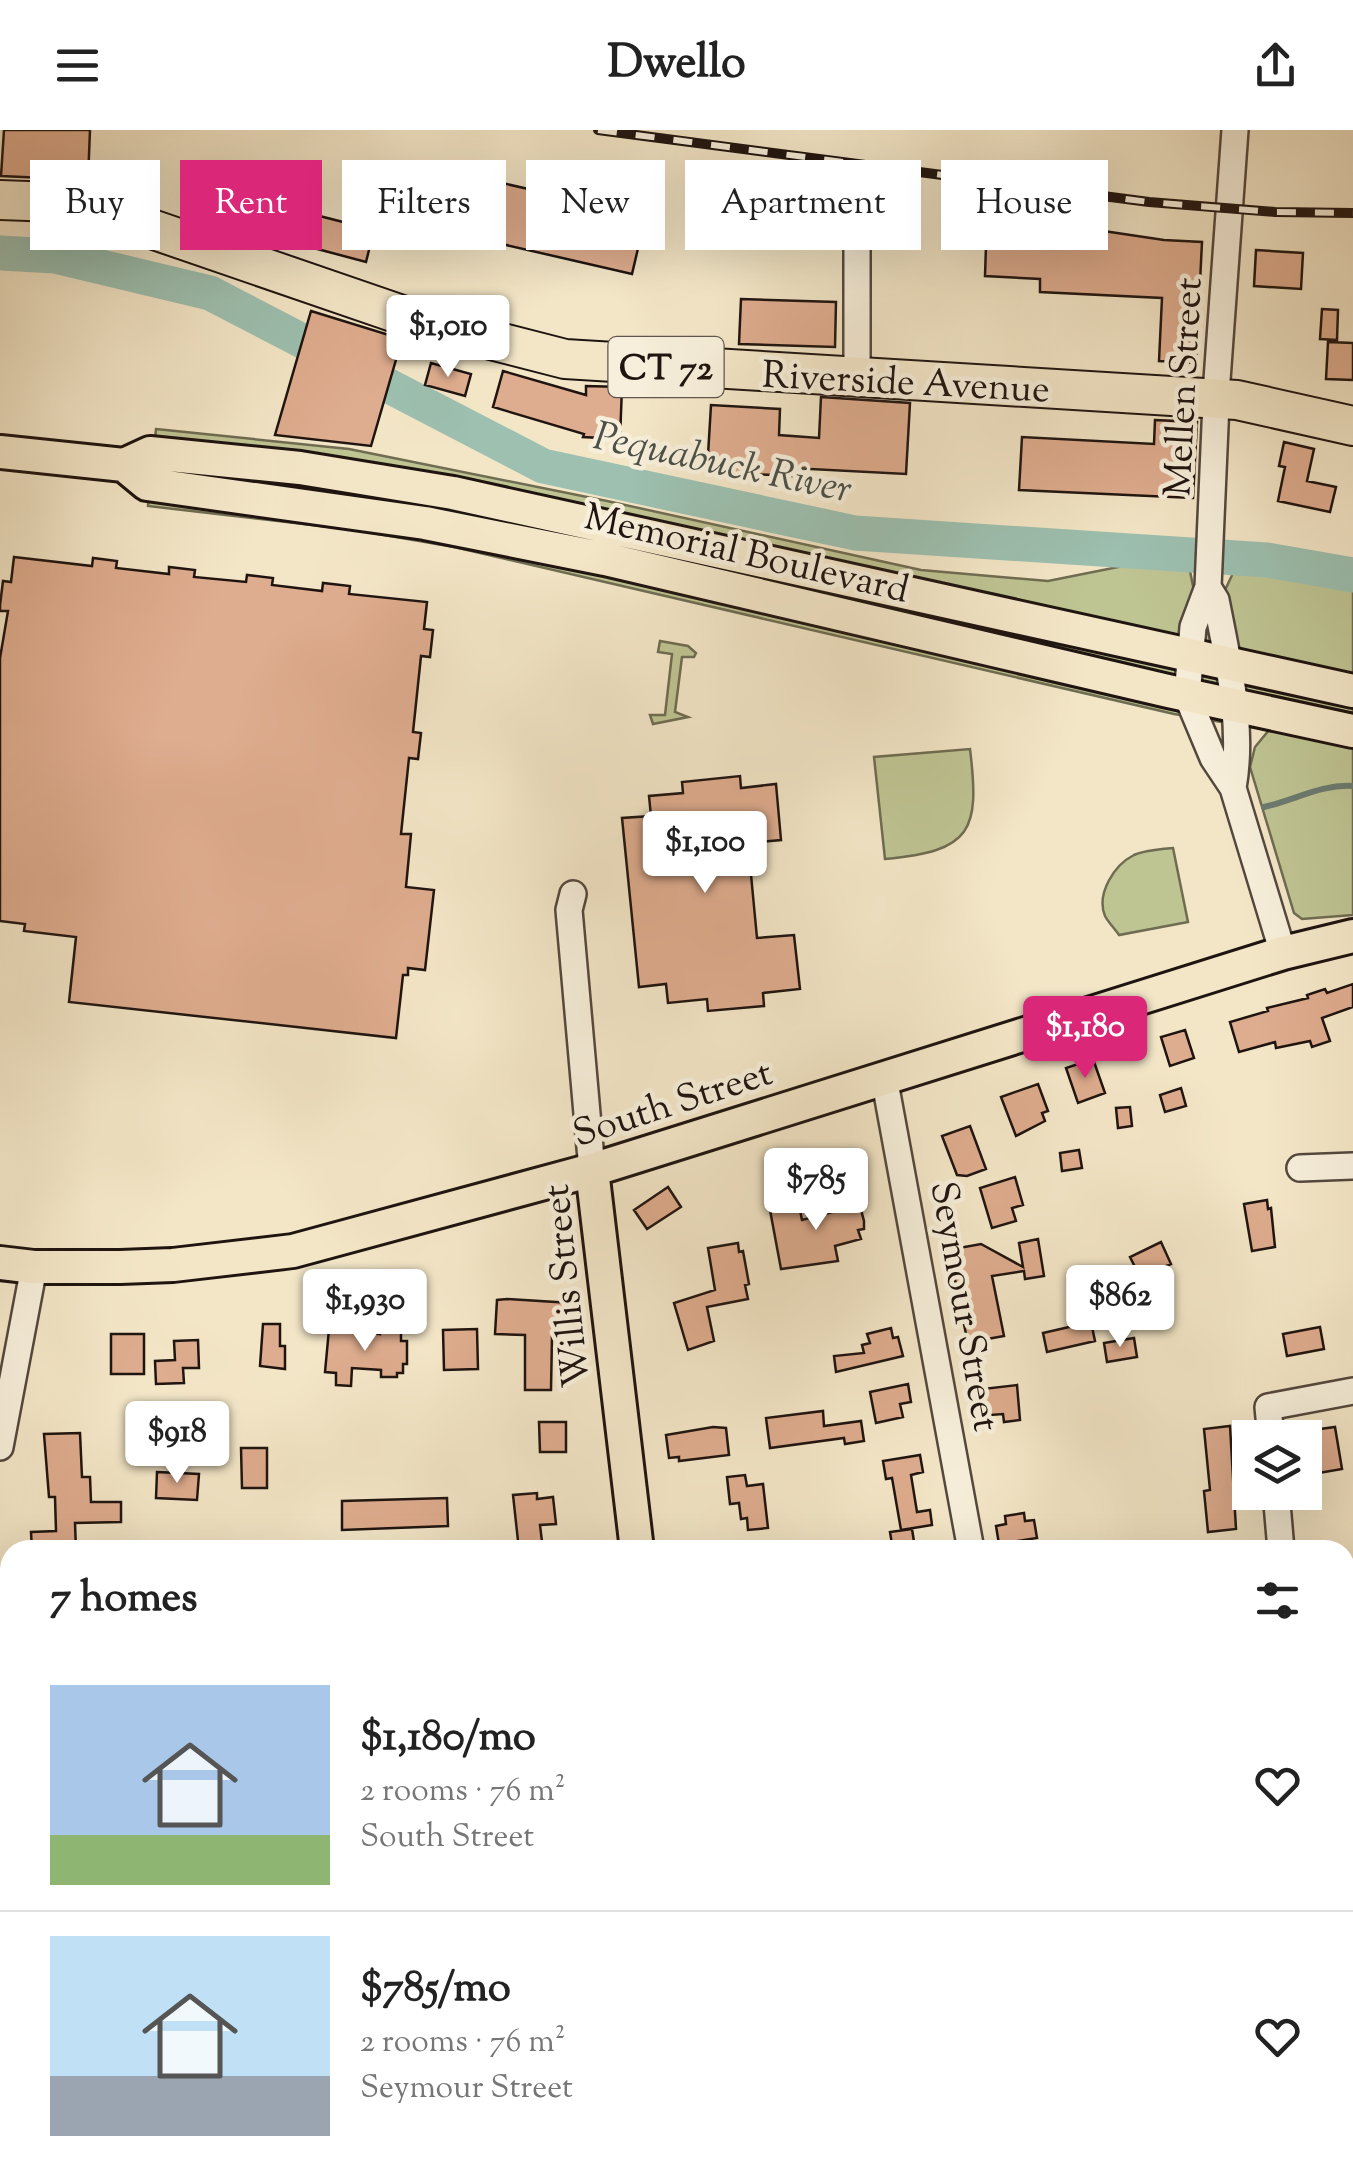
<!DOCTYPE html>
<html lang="en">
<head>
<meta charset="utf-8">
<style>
  :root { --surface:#fff; --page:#f2f2f2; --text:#222; --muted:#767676; --line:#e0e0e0; --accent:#db2777 }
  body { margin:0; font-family:"Sorts Mill Goudy",serif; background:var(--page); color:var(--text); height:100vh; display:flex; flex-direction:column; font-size:38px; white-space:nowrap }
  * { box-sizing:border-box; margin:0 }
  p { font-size:32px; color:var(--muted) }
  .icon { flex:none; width:55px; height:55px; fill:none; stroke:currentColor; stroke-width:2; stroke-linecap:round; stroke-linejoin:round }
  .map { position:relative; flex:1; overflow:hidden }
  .side { position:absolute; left:0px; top:1410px; width:1355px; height:640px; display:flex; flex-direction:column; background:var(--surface); border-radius:30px 30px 0 0; box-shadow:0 10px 40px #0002 }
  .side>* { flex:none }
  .guide { position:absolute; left:30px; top:30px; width:1295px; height:90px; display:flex; gap:20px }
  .controls { position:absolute; left:1232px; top:1290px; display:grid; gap:20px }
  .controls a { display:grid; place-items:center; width:90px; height:90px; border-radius:0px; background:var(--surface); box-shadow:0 10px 40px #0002; font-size:50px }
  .price { position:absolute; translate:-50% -85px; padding:0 22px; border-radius:10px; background:#fff; color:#222; font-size:32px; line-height:65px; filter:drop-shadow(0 2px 5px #0008) }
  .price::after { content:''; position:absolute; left:50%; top:60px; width:30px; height:22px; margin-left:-15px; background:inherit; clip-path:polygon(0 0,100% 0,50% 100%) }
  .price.active { background:var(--accent); color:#fff }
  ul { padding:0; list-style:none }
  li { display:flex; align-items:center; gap:30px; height:250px; padding:0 50px }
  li+li { border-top:2px solid var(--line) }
  li span { display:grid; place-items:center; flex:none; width:280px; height:200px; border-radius:0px; color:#555 }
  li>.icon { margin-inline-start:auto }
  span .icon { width:120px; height:120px; fill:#fffc; stroke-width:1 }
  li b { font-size:42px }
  h2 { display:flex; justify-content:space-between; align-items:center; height:120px; padding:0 50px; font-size:42px }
  .pill { padding:0 35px; border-radius:0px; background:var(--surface); box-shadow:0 10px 40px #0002; font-size:35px; line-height:90px }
  .pill.active { background:var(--accent); color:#fff }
  header { display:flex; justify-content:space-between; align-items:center; height:130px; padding:0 50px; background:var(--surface); font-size:45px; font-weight:700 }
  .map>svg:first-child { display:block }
  .green { fill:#bfc493; stroke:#6f6c52; stroke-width:2.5 }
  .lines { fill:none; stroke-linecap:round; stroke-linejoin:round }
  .stream { stroke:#6b7b70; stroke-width:6 }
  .river { stroke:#9dc0b0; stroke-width:35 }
  .building { fill:#deac8e; stroke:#1f1410; stroke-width:2.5 }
  .minor-casing { stroke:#54483e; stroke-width:30 }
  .major-casing { stroke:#1f1410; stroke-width:38 }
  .highway-casing { stroke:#1f1410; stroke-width:42 }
  .minor { stroke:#f7efdb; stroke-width:25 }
  .major { stroke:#f3e6c7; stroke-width:32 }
  .highway { stroke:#f3e6c7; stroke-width:38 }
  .rail-casing { stroke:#1f1410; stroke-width:10 }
  .rail { stroke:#f7efdb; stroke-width:6; stroke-dasharray:19; stroke-linecap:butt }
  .labels { text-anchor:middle; stroke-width:9; stroke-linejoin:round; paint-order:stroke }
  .shield { fill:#f7efdb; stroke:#60564d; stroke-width:2.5 }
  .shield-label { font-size:35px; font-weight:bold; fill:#1f1410 }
  .street-label { font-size:38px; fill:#1f1410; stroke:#f7efdb }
  .water-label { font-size:40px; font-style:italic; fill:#4b5048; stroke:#f7efdb }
</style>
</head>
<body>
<header><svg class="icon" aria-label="menu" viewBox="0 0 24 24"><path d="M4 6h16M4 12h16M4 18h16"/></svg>Dwello<svg class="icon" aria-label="share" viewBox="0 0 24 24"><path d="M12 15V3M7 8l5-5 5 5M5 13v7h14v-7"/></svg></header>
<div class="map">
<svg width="1353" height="2050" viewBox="0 0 1353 2050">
  <rect width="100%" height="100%" fill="#f3e6c7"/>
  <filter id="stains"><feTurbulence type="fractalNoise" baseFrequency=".002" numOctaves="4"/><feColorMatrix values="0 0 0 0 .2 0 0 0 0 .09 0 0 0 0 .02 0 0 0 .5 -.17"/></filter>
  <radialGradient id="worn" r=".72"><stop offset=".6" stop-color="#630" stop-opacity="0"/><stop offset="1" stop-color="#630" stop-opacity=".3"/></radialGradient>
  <path class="green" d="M156,299L349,319L607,371L921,440L1048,451L1143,432L1189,436L1193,456L1226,458L1234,441L1338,453L1353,459V785L1302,789L1294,783L1250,637L1255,617L1269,600L1174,584L454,417L355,400L148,376Z
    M660,511L688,516L696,523L694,527H682L675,582L688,587L653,594L650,585H665L672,524L658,522Z
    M970,619C980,701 972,721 885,729L874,627Z
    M1173,718L1188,792L1119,805C1115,799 1108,792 1105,786C1096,764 1114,735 1134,725C1145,720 1161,719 1173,718Z"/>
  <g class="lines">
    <path class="stream" d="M1264,677C1295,670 1321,654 1353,656"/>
    <path class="river" d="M0,123L55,126L210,163L543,336L855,403L1267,430L1353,445"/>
  </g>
  <path class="building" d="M4,0H90L88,50L1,46Z
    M579,41L606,47L604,52L651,63L632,144L454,103L467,45L572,69Z
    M714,56L744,57L743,66L830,70L828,99L712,93Z
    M304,82L374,100L366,132L295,113Z
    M984,88L1043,95V92L1164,110L1202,112L1196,233L1159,231L1162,168L1040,162V149L985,146L986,116L981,115Z
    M1256,120L1303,123L1301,159L1254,156Z
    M741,169L836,172L835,217L739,214Z
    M1322,179L1338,180L1337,210L1320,209Z
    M311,181L402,209L371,316L275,305Z
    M1328,212L1353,213V250L1326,249Z
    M431,233L471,244L465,266L425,255Z
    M503,241L586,265V256L622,257L620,309L583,307L584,304L493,277Z
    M821,267L910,273L906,344L792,338V346L707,342L711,275L780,279L779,305L819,308Z
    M1155,290L1197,292L1193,368L1019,360L1022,307L1154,314Z
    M1284,312L1314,319L1307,351L1336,357L1330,382L1278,371L1285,337L1279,336Z
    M14,427L92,436L93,428L117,431L116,438L169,444V437L195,440L194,447L246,452L247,445L273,448L272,455L322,461L323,453L350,456L349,464L427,472L424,499L433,500L430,527L421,526L413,602L421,603L418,629L409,628L401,704H411L406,757L434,760L425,840L408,838V845H403L396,908L69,872L76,807L24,801L25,794L0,791V528L8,481H0V475L3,451L11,452Z
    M740,646L741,658L776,654L781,710L748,713L757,808L794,805L800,859L763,863L764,876L708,881L707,869L668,873L666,854L639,857L622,688L651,686L649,666L683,663L682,652Z
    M1353,854V877L1322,888L1330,911L1312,917L1310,911L1276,918L1275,912L1239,922L1230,892L1268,881L1267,878L1308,868L1307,865L1325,859L1327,863Z
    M1185,900L1194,928L1170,936L1161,907Z
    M1093,929L1105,963L1078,973L1066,938Z
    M1038,954L1048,981L1042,983L1045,991L1016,1006L1001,967Z
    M1181,958L1186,976L1165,982L1160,965Z
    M1130,977L1132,996L1118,998L1116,978Z
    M970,996L986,1039L967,1046L957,1045L942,1006Z
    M1079,1020L1082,1038L1062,1041L1060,1023Z
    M1015,1047L1023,1075L1012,1078L1016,1091L992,1098L980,1058Z
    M668,1057L681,1077L647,1099L634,1080Z
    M857,1065L864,1091V1099L858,1100L861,1109L835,1116L838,1131L781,1139L770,1080L799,1075L802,1090L832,1082L830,1072Z
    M1267,1070L1268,1079L1271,1078L1275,1117L1252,1121L1244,1074Z
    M1038,1109L1044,1146L1025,1149L1024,1141L992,1146L1004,1206L976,1211L975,1207L967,1209L950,1125L960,1123L959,1118L981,1114L1023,1137L1019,1113Z
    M1161,1112L1171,1134L1159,1139L1162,1144L1151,1149L1152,1152L1132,1162L1123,1143L1135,1137L1130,1127Z
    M738,1113L739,1122L743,1121L749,1154L745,1155L748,1169L707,1177L714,1211L688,1220L674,1173L715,1160L708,1118Z
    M507,1169L571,1173L569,1207L552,1206L551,1260H525V1205L495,1204L497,1170Z
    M1091,1192L1095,1211L1047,1222L1043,1203Z
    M263,1194H280V1216H285V1239L260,1236Z
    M1320,1197L1324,1219L1287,1226L1283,1204Z
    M891,1198L893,1208L898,1207L903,1226L836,1242L834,1226L864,1223L862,1215L870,1213L867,1204Z
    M329,1199L380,1204V1200H401V1211H407V1234H403V1243H397V1247H381V1240L352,1238L351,1256L336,1255V1243L325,1242Z
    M477,1199L478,1239L444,1240L443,1200Z
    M111,1204H144V1244H111Z
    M1134,1208L1137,1227L1107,1232L1104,1213Z
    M198,1210L199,1238H183L184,1253L156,1254L155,1231L175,1230L174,1211Z
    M908,1254L911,1272L900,1274L903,1287L876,1293L870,1262Z
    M1017,1255L1020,1290L1004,1292L1003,1284L977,1286L974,1260Z
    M823,1281L824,1296L861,1291L864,1311L845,1314L844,1308L770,1318L766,1288Z
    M539,1292H566V1322H540Z
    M1230,1296L1236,1399L1208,1402L1204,1361L1210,1360L1204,1299Z
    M713,1297L726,1298L729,1325L679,1331V1327L669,1328L666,1305Z
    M1335,1297L1342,1339L1307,1345L1305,1301Z
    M80,1303L82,1347H90L91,1372H121V1392L75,1393L76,1420H32L31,1402L56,1401L55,1367H49L44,1304Z
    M241,1318H267V1358H242Z
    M920,1325L923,1342L911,1345L917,1382L930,1380L932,1395L901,1400L892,1348L886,1349L883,1331Z
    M157,1342L199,1344L197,1370L156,1368Z
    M745,1345L747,1356L763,1354L768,1398L748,1400L747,1388L741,1389L739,1373L730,1374L727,1347Z
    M537,1363V1369L553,1367L556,1394L540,1395L543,1420H519L513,1365Z
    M447,1368L448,1396L342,1400V1371Z
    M1024,1383L1025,1391L1034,1390L1037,1408L999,1414L996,1396L1006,1394L1005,1386Z
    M912,1399L915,1418L893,1420L890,1402Z"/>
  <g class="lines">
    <g class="minor-casing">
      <path id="minor" d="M1235,0L1217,250L1208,457L1193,497L1187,566L1213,628L1233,658L1283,823
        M857,104V249
        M1208,457L1216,470C1228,532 1244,596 1233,658
        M573,764L569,780L592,1040
        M884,947L971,1420
        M1300,1038L1353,1036
        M1271,1308L1268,1277L1353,1261
        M0,1317L34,1137
        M1276,1362L1281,1420
        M1345,1680H1353
        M0,1828L10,1920
        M1345,1920L1353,1919
        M1345,1970L1353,2047
        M23,2040L24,2050
        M998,2040L999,2050"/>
    </g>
    <g class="major-casing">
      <path id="major" d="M0,322L124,335L150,323L300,338L453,363L1353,561
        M124,335L147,354L425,393L605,429L1168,561L1353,601
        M592,1040L637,1420
        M0,1133L34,1137H120L173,1135L293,1121L592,1040L1283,823L1353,806
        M703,2040L704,2050"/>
    </g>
    <g class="highway-casing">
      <path id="highway" d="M0,70L55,72L108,84L428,194L565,229L1237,270L1353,296"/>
    </g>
    <use href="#minor" class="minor"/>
    <use href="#major" class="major"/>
    <use href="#highway" class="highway"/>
    <g class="rail-casing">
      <path id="rail" d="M598,0L1149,72L1275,82L1353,83"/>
    </g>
    <use href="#rail" class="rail"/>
  </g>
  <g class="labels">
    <rect class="shield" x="608.5" y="207" width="115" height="60" rx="8"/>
    <g class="shield-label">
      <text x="666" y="249">CT 72</text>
    </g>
    <g class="street-label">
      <text transform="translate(906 251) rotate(3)" y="13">Riverside Avenue</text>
      <text transform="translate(1182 257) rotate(-87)" y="13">Mellen Street</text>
      <text transform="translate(747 422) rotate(13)" y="13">Memorial Boulevard</text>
      <text transform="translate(672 972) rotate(-18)" y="13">South Street</text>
      <text transform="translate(565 1156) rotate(-96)" y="13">Willis Street</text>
      <text transform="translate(966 1176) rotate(80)" y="13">Seymour Street</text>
    </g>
    <g class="water-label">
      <text transform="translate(723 331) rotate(12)" y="14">Pequabuck River</text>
    </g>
  </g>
  <rect width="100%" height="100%" filter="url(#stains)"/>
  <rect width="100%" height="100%" fill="url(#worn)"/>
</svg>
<div class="controls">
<a><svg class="icon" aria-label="layers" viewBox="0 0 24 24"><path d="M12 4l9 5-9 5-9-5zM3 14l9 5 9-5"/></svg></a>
</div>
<b class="price" style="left:448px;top:250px">$1,010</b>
<b class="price" style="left:705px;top:766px">$1,100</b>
<b class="price active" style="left:1085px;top:951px">$1,180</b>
<b class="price" style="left:816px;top:1103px">$785</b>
<b class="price" style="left:1120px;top:1220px">$862</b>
<b class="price" style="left:365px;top:1224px">$1,930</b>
<b class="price" style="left:177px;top:1356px">$918</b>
<div class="guide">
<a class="pill">Buy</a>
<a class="pill active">Rent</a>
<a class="pill">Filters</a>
<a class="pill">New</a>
<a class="pill">Apartment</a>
<a class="pill">House</a>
</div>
<section class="side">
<h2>7 homes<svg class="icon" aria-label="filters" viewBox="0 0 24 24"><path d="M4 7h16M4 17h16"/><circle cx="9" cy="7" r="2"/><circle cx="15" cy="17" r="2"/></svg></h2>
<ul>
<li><span style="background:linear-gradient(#a9c7e8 75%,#8fb573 0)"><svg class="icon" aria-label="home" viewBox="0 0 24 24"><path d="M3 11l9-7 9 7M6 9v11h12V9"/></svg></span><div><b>$1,180/mo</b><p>2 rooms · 76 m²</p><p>South Street</p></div><svg class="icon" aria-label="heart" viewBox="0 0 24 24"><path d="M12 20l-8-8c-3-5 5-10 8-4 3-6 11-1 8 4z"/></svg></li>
<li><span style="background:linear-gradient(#bfe0f5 70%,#9aa5b1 0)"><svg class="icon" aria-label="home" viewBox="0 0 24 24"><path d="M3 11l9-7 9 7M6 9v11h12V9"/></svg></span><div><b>$785/mo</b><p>2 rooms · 76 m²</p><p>Seymour Street</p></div><svg class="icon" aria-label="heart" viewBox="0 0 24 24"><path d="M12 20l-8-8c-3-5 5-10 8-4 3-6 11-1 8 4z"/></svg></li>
</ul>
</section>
</div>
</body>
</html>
